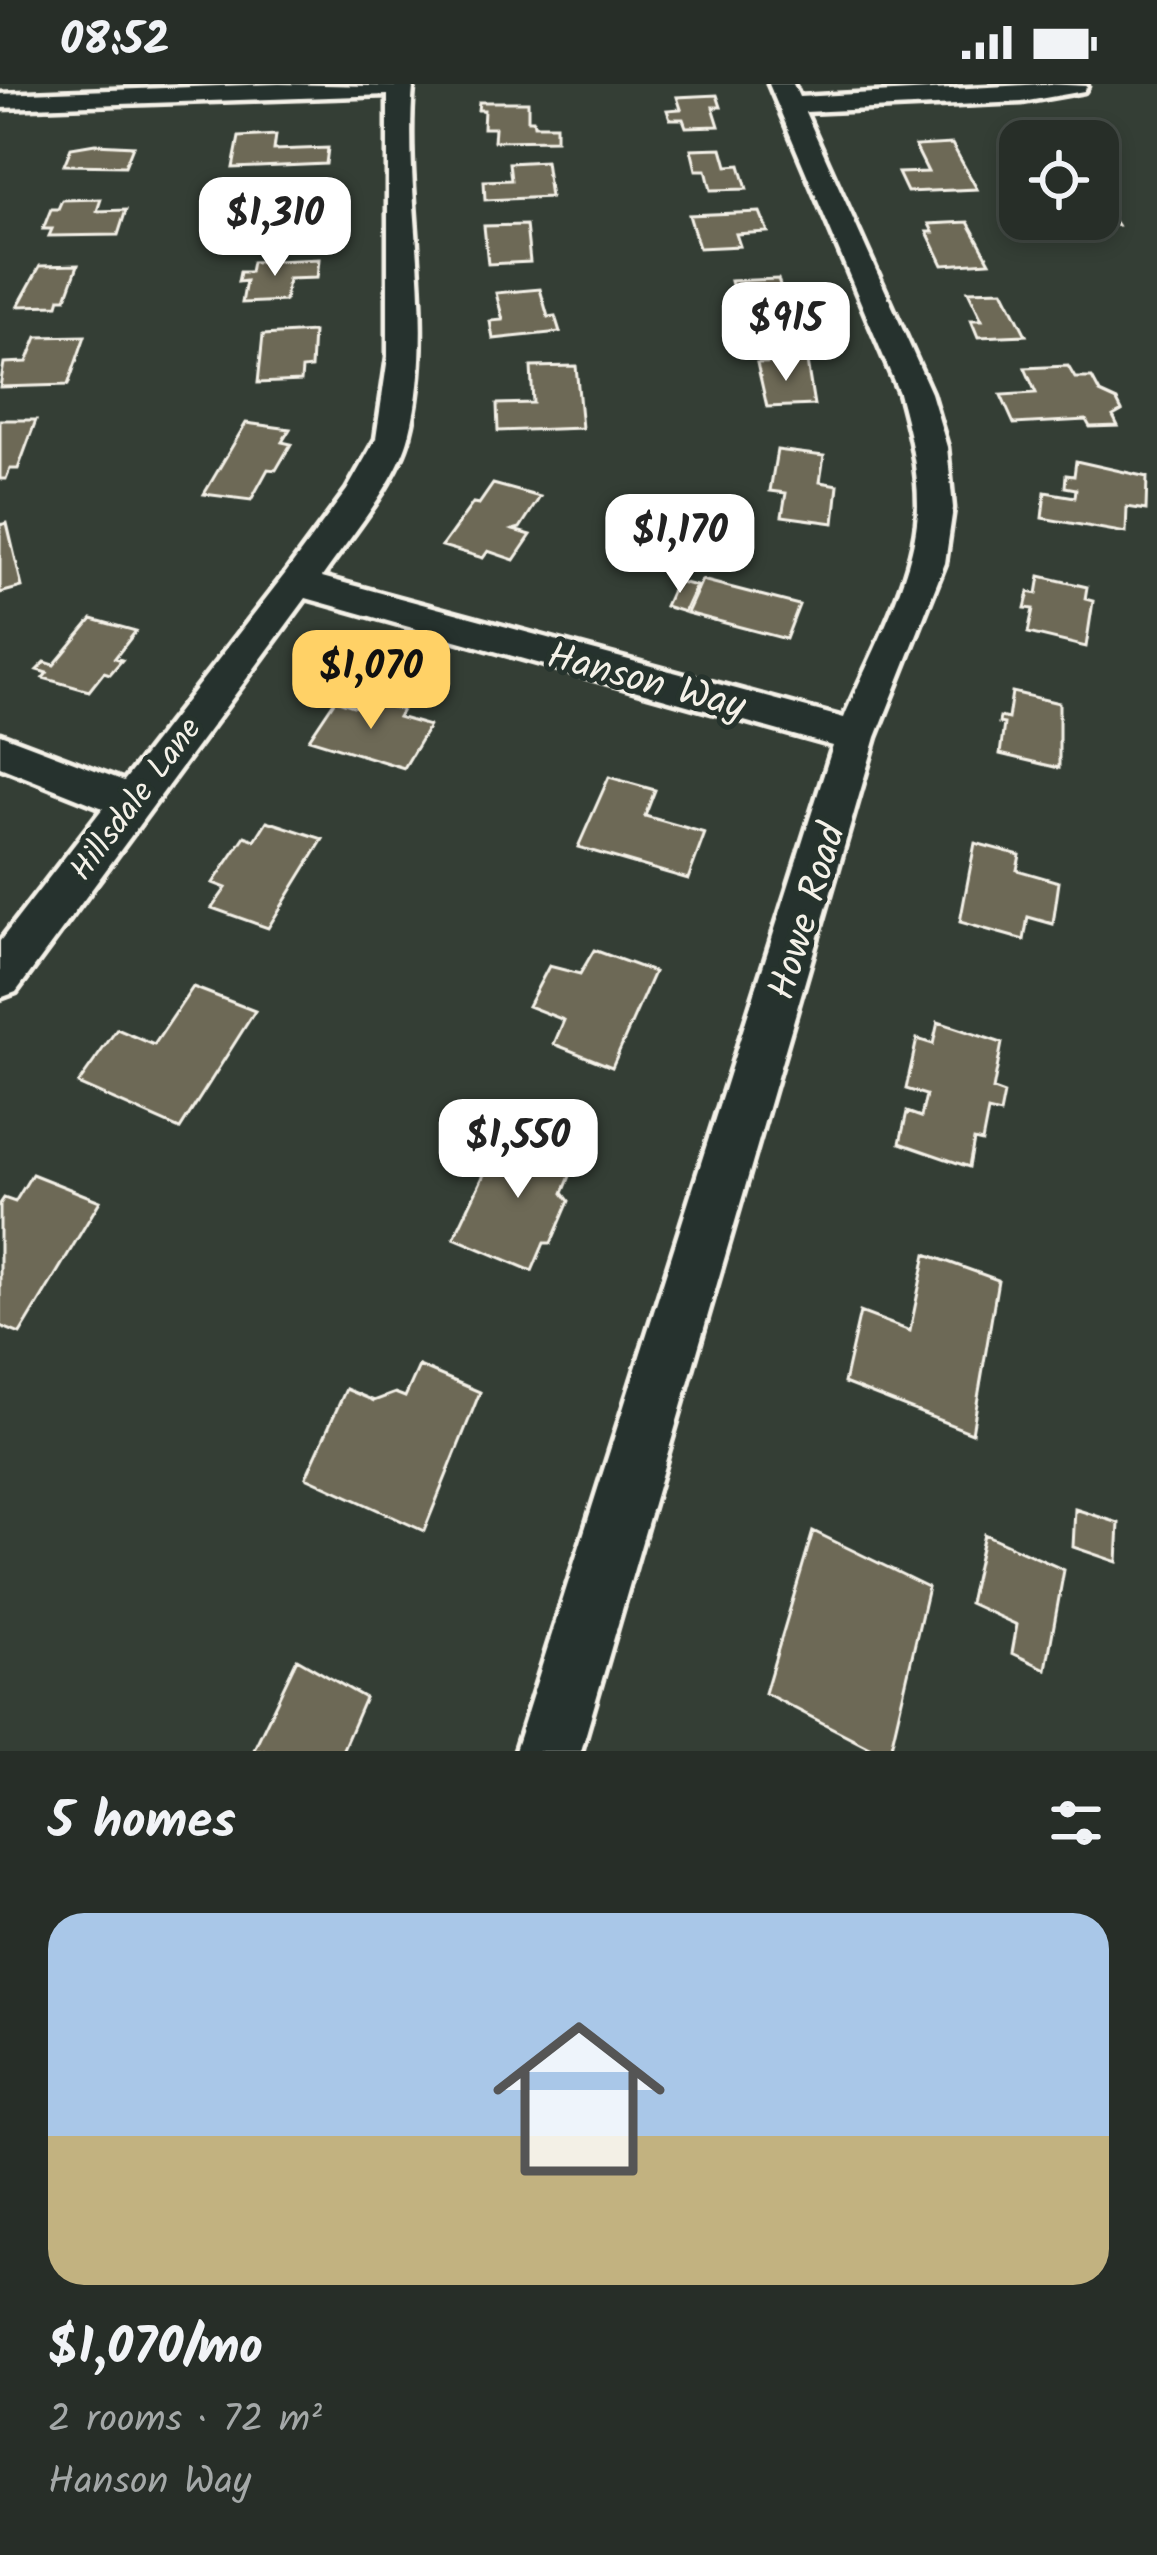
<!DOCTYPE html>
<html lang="en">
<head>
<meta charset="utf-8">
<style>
  :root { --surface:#272e28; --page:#333a34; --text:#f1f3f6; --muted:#a4a8a8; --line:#434a45; --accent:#ffd166 }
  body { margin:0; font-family:Kalam,sans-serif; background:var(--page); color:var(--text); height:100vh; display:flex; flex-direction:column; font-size:45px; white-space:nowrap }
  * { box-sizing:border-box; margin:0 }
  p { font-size:39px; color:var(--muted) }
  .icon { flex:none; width:66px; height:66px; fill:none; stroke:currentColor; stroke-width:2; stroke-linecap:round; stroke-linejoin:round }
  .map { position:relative; height:1667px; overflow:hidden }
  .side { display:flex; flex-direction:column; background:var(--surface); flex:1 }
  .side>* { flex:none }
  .buttons { position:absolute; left:999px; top:36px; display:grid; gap:24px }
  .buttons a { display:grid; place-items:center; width:120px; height:120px; border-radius:24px; background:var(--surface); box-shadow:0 6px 18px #0003,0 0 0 3px var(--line); font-size:60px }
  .price { position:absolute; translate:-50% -102px; padding:0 27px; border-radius:24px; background:#fff; color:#222; font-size:39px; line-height:78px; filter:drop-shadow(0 3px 6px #0008) }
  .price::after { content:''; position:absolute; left:50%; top:72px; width:36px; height:27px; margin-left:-18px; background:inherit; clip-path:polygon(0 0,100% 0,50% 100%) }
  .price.current { background:var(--accent); color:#111 }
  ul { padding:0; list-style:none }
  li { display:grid; align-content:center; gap:24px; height:636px; padding:0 48px }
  li span { display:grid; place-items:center; height:372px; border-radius:36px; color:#555 }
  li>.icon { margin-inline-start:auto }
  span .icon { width:216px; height:216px; fill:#fffc; stroke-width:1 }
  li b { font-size:51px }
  h2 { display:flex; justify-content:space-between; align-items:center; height:144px; padding:0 48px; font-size:51px }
  .status { display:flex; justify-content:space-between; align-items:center; height:84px; padding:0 60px; background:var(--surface); direction:ltr }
  .status svg { height:33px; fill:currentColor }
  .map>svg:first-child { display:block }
  .building { fill:#6d6956; stroke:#f4f1e8; stroke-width:3 }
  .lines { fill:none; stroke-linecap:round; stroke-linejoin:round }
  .minor-casing { stroke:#f4f1e8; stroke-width:9 }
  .minor { fill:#26332d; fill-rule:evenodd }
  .labels { text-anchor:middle; stroke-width:10; stroke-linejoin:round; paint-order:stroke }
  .far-street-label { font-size:33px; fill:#f4f1e8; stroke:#26332d }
  .street-label { font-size:39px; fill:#f4f1e8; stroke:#26332d }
</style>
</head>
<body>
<div class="status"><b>08:52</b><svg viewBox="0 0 49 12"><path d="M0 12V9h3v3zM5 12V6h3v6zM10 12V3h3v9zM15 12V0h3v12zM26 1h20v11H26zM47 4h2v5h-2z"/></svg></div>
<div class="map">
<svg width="1157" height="1667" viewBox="0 0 1157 1667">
  <rect width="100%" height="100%" fill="#343e35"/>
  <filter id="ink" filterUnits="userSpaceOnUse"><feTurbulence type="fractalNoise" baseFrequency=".00833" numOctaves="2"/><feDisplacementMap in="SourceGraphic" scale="24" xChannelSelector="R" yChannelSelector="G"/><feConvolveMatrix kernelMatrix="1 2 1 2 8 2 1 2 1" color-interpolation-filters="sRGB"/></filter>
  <g filter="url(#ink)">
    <path class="building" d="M717,11L721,23H713L719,42L686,43L683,35H670L667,26L681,25L677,13Z
      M479,18H528V36H533L534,41H556V56L494,57L495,44H483L484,26H478Z
      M276,51L274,66L328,64L326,80L233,84L239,53Z
      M95,60L133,62L125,82L64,81L71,64Z
      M952,60L977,105L907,108L898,89L928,88L915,62Z
      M722,64L727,82L740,81L747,105L711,106L706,86H696L691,65Z
      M545,77L550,113L485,116L484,97L511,96L509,79Z
      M323,111L320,139H315L314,148L275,150L279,113Z
      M101,115L97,127L126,126L118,151L49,152L52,145H43L51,125H58L62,116Z
      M1098,127H1108L1117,141L1074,143L1070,135H1098Z
      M760,128L768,148L736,150L740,162L699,164L689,131Z
      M968,138L990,178L943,181L927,148H933L929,140Z
      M526,141L530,178L488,180L484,142Z
      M319,175L317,194L288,195L285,217L242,219L246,197L238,198L240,188H250L252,178Z
      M78,181L66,214H60L58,221L18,222L40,182Z
      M778,195L789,228H783L786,238L742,240L731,197Z
      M540,205L548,233L555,232L560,248L493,255L490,237L503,236L496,209Z
      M1003,206L1026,251L978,253L971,236H982L968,207Z
      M313,248L311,284L302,285L301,297L258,299L263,251Z
      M85,252L68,301L0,303L4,279L27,278L37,253Z
      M807,278L814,321L767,323L757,279Z
      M576,282L582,344L498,347L497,320L533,319L531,283Z
      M1068,282L1075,294H1092L1100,309L1117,317L1122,327L1113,332L1118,342L1090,343L1086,336L1014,340L1001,311L1036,309L1025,284Z
      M0,336H36L18,385H10L6,395H0Z
      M246,339L290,345L282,358L291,360L276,386L268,385L251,416L204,410Z
      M777,366L824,372L820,398L838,401L834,439L782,432L786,409L770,407Z
      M1076,377L1147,393L1146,426L1127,423L1126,449L1042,434L1045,408L1075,413L1076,405L1065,403L1066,391L1074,392Z
      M493,400L540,413L520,444L513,446L531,451L514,476L488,467L483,474L442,462L473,419L479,420Z
      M7,439L22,503L0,509V441Z
      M1040,492L1087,503L1085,515L1093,517L1086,563L1028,549L1033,525L1025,524L1029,508L1037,510Z
      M702,496L799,521L786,555L687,529Z
      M676,497L696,502L684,528L665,522Z
      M92,535L136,547L115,574L122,576L110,590L104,588L89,607L43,594L47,589L37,586L45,578L54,581Z
      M1012,608L1059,619V684L1000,670L1004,640L999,639L1000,633L1008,635Z
      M335,616L369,627L374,618L402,626L398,633L429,642L404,684L309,655Z
      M609,693L655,706L645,732L705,749L688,795L578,763Z
      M267,737L323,755L268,844L212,824L226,804L213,799L245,752L255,756Z
      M975,759L1020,771L1017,786L1059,798L1053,840L1028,833L1024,856L960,838Z
      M594,866L654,888L612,983L554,960L564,936L528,922L549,882L580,890Z
      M193,903L255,927L180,1045L78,1000L117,945L154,961Z
      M938,938L1002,959L993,1006L1004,1010L1000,1030L988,1027L982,1058L974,1056L969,1083L900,1059L907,1028L921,1033L926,1011L906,1005L917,955L933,960Z
      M505,1046L577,1075L563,1109L569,1117L551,1159H544L532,1187L454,1154Z
      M32,1090L100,1117L20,1250L0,1242V1120L4,1114L15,1118Z
      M926,1170L998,1196L972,1349L844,1299L860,1228L910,1247Z
      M419,1282L480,1308L424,1447L306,1393L346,1305L374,1317L395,1309L405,1313Z
      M1075,1425L1119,1439L1117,1478L1073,1463Z
      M813,1447L928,1503L890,1667H877L765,1609Z
      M984,1450L1064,1486L1046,1585L1012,1569L1017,1541L969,1519Z
      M297,1575L365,1614L342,1667H253Z"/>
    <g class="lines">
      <g class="minor-casing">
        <path id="minor" d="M279,0L413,3C403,117 438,239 409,352C397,398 349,454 322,493L844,634C870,572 918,488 918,421C918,382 909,346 899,309L769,0H793L799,13L1044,0L1087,2L1084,7L1022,18L805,28L931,309L947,363L953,424L945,479L876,653L581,1667H515L833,662L306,514L16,908L0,914V857L103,724L0,683V650L124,697L285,490L347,406L376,355L388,273V11L0,24V10Z"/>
      </g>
      <use href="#minor" class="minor"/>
    </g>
  </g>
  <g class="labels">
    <g class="far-street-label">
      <text transform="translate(134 714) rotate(-53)" y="12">Hillsdale Lane</text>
    </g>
    <g class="street-label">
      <text transform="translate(647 595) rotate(15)" y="14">Hanson Way</text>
      <text transform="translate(805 827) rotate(-73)" y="14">Howe Road</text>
    </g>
  </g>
</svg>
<div class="buttons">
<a><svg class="icon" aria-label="locate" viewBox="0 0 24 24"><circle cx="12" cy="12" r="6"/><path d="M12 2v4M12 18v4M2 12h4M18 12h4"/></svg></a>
</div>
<b class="price" style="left:275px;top:195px">$1,310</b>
<b class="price" style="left:786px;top:300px">$915</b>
<b class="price" style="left:680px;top:512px">$1,170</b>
<b class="price current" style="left:371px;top:648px">$1,070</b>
<b class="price" style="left:518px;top:1117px">$1,550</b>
</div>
<section class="side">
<h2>5 homes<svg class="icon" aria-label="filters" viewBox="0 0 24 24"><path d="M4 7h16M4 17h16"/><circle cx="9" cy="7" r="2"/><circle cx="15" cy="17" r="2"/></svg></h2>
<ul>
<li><span style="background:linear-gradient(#a9c7e8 60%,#c2b280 0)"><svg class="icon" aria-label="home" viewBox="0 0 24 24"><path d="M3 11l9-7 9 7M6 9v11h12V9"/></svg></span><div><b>$1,070/mo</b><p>2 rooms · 72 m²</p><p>Hanson Way</p></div></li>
</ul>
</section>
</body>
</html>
